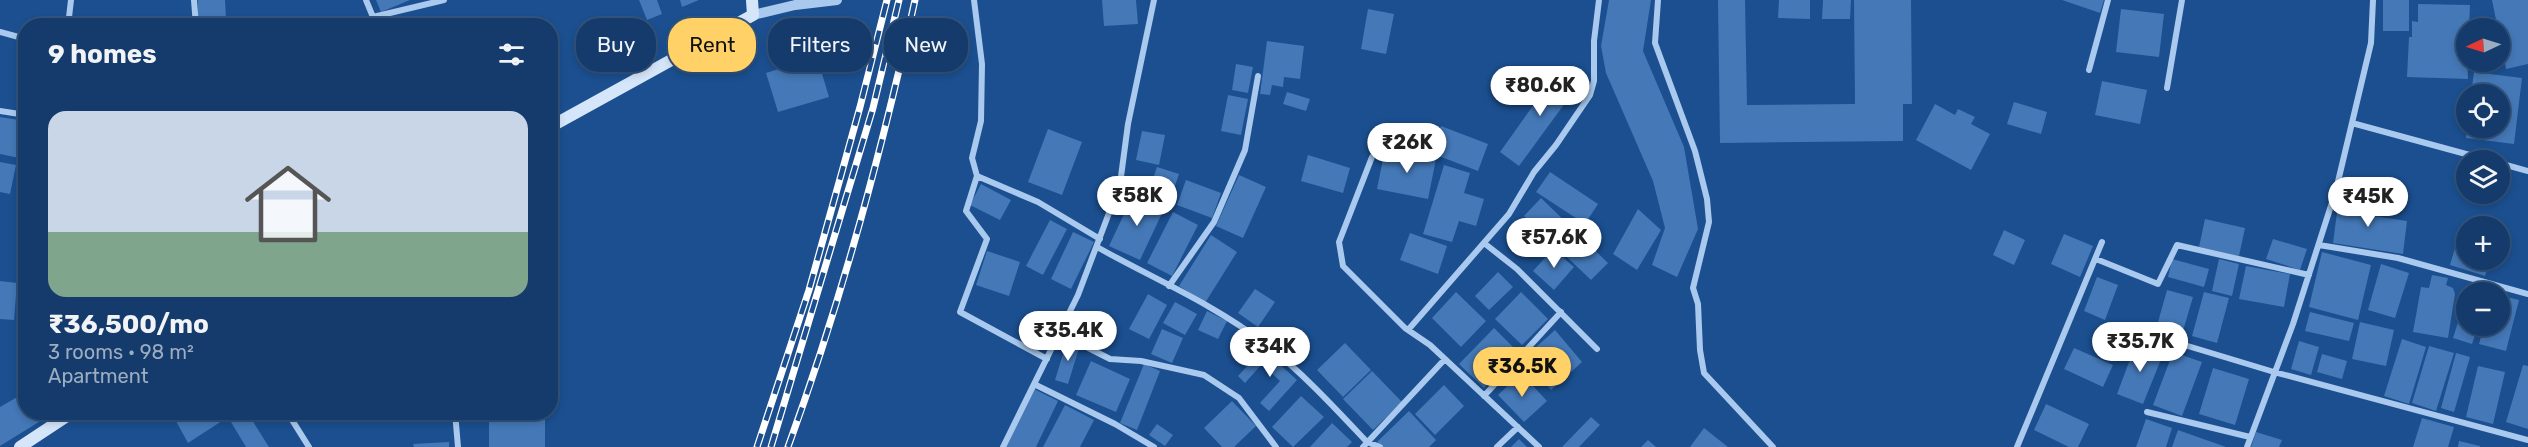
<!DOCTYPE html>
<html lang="en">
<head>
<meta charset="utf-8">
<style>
  :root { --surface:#143b6b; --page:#1d4271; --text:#f1f3f6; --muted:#9dadc1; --line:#33557e; --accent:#ffd166 }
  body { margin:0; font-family:Rubik,sans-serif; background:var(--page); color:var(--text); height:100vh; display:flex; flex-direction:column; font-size:22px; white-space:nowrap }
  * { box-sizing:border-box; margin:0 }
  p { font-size:20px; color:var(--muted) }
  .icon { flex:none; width:33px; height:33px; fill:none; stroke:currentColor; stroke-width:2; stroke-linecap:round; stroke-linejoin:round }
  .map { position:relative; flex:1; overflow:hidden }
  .drawer { position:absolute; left:18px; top:18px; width:540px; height:402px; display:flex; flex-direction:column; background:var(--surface); border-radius:24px; box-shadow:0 3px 9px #0003,0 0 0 2px var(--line) }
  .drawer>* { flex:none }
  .top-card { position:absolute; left:576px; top:18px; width:570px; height:54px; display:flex; gap:12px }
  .needle { width:39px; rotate:266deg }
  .tools { position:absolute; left:2456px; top:18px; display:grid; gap:12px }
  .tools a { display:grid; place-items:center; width:54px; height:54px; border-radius:50%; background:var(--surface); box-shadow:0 3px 9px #0003,0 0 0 2px var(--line); font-size:30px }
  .price { position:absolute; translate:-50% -51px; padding:0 14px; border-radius:21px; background:#fff; color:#222; font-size:20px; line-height:39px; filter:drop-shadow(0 2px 3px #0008) }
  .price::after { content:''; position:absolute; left:50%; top:36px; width:18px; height:14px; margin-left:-9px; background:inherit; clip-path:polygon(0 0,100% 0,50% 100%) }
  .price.current { background:var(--accent); color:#111 }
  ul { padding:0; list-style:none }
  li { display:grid; align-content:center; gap:12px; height:318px; padding:0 30px }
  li+li { border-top:2px solid var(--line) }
  li span { display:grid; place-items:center; height:186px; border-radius:18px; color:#555 }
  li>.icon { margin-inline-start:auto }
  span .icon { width:108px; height:108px; fill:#fffc; stroke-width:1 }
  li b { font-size:26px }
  h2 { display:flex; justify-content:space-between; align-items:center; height:72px; padding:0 30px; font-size:26px }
  .chip { padding:0 21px; border-radius:24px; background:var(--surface); box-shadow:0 3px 9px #0003,0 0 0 2px var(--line); font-size:21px; line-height:54px }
  .chip.current { background:var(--accent); color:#111 }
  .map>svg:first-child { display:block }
  .building { fill:#4478b7 }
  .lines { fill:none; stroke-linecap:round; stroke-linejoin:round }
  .minor { stroke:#a9c9ee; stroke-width:6 }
  .tertiary { stroke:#a9c9ee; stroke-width:10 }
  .secondary { stroke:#d6e6fa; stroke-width:12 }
  .rail-casing { stroke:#fff; stroke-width:7 }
  .rail { stroke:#1b4f8f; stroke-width:4.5; stroke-dasharray:14; stroke-linecap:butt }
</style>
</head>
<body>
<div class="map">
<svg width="2528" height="447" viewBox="0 0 2528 447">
  <rect width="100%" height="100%" fill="#1b4f8f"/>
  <path class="building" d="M198,0H225L226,18L198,19Z
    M376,0H410L381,12Z
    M639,0H657L662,14L647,20Z
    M680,0H699L682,7Z
    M1102,0H1136L1138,24L1104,26Z
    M1609,0H1651L1643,51L1684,147L1698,229L1677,277L1652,265L1665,228L1653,181L1606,73L1601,46Z
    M1718,0H1745L1747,105L1855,104L1854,0H1911L1912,104H1903V141L1720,143Z
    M1779,0H1810V19L1778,18Z
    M1823,0H1851L1850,19H1822Z
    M2062,0H2104L2100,13Z
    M2383,0H2409V31H2383Z
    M2492,0H2528V64L2506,69Z
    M2418,4L2470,5L2469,28H2466L2468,79L2407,77L2409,37H2412V21L2418,22Z
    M1368,9L1394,14L1386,54L1361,49Z
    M2121,9L2164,14L2159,57L2116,52Z
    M1267,41L1304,46L1300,79L1284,77L1283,87L1272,85L1270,95L1260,94Z
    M817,57L829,97L778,112L766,73Z
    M1236,64L1253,67L1248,93L1232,90Z
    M1559,69L1579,84L1519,166L1500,152Z
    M2474,72L2522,78L2514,144L2466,138L2467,128H2499V94H2471Z
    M2102,81L2147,90L2140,124L2095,115Z
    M1287,92L1310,99L1306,111L1283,104Z
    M1228,95L1248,99L1241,135L1221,131Z
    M2014,102L2047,112L2041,134L2007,124Z
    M1935,104L1955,115L1958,109L1975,117L1971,124L1990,134L1971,170L1916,140Z
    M0,117L25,121L19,158L0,154Z
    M1441,126L1488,144L1478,171L1431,153Z
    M1048,129L1082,142L1062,195L1028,182Z
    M1142,131L1165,135L1159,165L1136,160Z
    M1385,149L1436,159L1428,199L1377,189Z
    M1308,155L1350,168L1343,193L1301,181Z
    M0,162L16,165L10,194L0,192Z
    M1444,165L1470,173L1464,193L1484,199L1476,226L1459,221L1452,242L1423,234Z
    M1157,167L1179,174L1170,200L1148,193Z
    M1550,172L1598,204L1585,224L1536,192Z
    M1239,175L1266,187L1243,238L1216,226Z
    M1186,180L1221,193L1212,218L1177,205Z
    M981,184L1011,200L1000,220L970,205Z
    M1134,193L1165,207L1140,260L1109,246Z
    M2339,197L2375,202L2373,216L2407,221L2403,254L2333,243Z
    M1541,198L1608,263L1591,280L1524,216Z
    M1638,209L1661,230L1637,270L1613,254Z
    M1173,212L1198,225L1172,276L1147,263Z
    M2205,219L2245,228L2239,256L2199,247Z
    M1050,220L1067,229L1043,275L1026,266Z
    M2004,230L2025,240L2014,265L1993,255Z
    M2460,231L2466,233V260H2490L2485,276L2450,265Z
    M1073,232L1094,242L1071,289L1051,279Z
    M1410,233L1447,246L1438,274L1400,260Z
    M2064,234L2093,246L2080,277L2051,264Z
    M1211,235L1237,252L1205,303L1179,286Z
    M2273,239L2307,249L2300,270L2266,259Z
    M1553,249L1574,267L1554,290L1533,271Z
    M987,251L1020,262L1009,296L976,285Z
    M2322,252L2371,265L2358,320L2309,307Z
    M2172,259L2209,269L2204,287L2168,277Z
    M2219,259L2239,264L2232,296L2212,291Z
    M2381,264L2409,273L2395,318L2368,310Z
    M2246,266L2290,274L2284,307L2239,299Z
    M1498,272L1513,287L1489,310L1475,296Z
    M2432,275L2448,278L2446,285L2453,288L2455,294L2448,338L2413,332L2421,287L2429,288Z
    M2097,277L2118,285L2105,320L2084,311Z
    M0,281L17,283L14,320L0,319Z
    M1255,289L1275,302L1258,327L1238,313Z
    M2167,290L2193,297L2180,341L2155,333Z
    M1456,292L1486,321L1461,347L1432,318Z
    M1521,292L1548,319L1522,345L1495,319Z
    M2204,292L2229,298L2217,343L2192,336Z
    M1148,294L1167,305L1149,339L1129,329Z
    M2499,295L2519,300L2506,351L2479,344L2484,326H2499Z
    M2466,297V326H2478L2472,344L2453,338Z
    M1175,302L1197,314L1185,335L1163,323Z
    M1207,311L1227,321L1218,339L1198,330Z
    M2310,312L2354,323L2349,341L2305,331Z
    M2360,322L2394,330L2386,366L2352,359Z
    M1494,328L1518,352L1484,388L1459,364Z
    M1162,329L1183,338L1172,363L1151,354Z
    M1555,330L1582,362L1551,390L1524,358Z
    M2402,339L2426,347L2409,404L2384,396Z
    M1067,341L1080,345L1068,384L1055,380Z
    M2137,341L2164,352L2143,404L2117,394Z
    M2299,341L2319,347L2311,375L2291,369Z
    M1345,343L1371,370L1343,397L1317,370Z
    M2429,346L2454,353L2436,411L2412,403Z
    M2074,348L2113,365L2103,387L2064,369Z
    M1263,349L1297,380L1269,411L1260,403L1280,381L1262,364L1245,383L1238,376Z
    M2173,352L2202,362L2182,416L2153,405Z
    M2456,353L2470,357L2454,412L2441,408Z
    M2322,354L2347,361L2342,379L2317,372Z
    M1091,361L1130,379L1116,412L1076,395Z
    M1144,364L1160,371L1137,430L1120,423Z
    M2523,365L2528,366V429L2506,422Z
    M2478,366L2505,372L2493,424L2466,417Z
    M2213,368L2249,379L2235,425L2199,414Z
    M1372,371L1402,402L1373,430L1343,399Z
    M1521,373L1547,401L1524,422L1498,395Z
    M1444,385L1464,406L1435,435L1415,414Z
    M1034,389L1058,401L1036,447H1006Z
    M26,392V412H55L0,446V407Z
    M1301,396L1324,417L1293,447L1272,427Z
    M1232,401L1256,426L1234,447H1222L1204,428Z
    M2046,404L2089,424L2078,447H2069L2034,430Z
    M1065,405L1094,420L1080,447H1043Z
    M1409,411L1436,440L1429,447H1382L1377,442Z
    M171,412H247L269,447H246L228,417L188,443Z
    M1591,417L1600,425L1579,447H1562Z
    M2422,418L2454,427L2448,447H2413Z
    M489,419H545V447H489Z
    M2146,419L2172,428L2166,447H2136Z
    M1332,423L1352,442L1347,447H1310Z
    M1157,424L1173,435L1165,446L1149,435Z
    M1704,428L1728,447H1690Z
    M2178,430L2226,447H2172Z
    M2256,432L2282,440L2279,447H2251Z
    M1519,439L1527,447H1511Z
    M1648,440L1656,447H1641Z
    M2459,441L2480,446V447H2458Z
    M449,442V447H414L413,444Z"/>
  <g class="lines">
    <path class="minor" d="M194,0L196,26
      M366,0L373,17V26
      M974,0L982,64L981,121L972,158L977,176L1038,202L1100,239
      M1658,0L1655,43L1695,151L1707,199L1709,222L1693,288L1698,304L1700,350L1704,373L1773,447
      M373,17L444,0
      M68,26L71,0
      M0,32L26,39
      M2089,70L2108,0
      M2167,88L2182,0
      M0,111L26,115
      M2352,123L2488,160
      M1372,157L1339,242L1343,266L1405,328L1430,345L1539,447
      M2499,163L2528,171
      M977,176L966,211L987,239L960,312L1047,359
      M1484,243L1517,269L1597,349
      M2319,245L2398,258L2528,294
      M1097,247C1152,278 1214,304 1264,343C1302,372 1334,407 1367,442L1380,447
      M2096,259L2158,284L2177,245L2309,275
      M1169,286L1214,222L1245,150L1258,76
      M1408,330L1509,214L1534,172L1556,145L1590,95L1594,81V41L1599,0
      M1059,333L1110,359L1141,361L1204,375L1239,398L1276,447
      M2148,334L2274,372L2528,440
      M1034,384L1115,424L1154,447
      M1484,396L1561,312
      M287,412L309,447
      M455,412L458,447
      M2147,412L2250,437
      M1003,447L1078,295L1120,184L1128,124L1154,0
      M1363,447L1445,359
      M1497,447L1518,427
      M2017,447L2102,242
      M2247,447L2293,324L2336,190L2371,43L2373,0"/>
    <path class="tertiary" d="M753,15L795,5L837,0"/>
    <path class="secondary" d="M550,127L753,15L752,0
      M20,447L73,412"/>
    <g class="rail-casing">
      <path id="rail" d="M757,447L809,290L860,107L887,0
        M771,447L873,108L899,0
        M788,447C841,302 882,151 915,0"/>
    </g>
    <use href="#rail" class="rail"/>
  </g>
</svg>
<div class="tools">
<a><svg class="needle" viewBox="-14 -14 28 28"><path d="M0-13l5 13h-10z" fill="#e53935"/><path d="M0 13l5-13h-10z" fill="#9dadc1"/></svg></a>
<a><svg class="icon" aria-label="locate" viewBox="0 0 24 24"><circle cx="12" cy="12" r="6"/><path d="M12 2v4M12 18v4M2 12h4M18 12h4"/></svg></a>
<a><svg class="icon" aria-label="layers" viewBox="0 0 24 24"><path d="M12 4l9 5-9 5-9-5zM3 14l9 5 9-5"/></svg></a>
<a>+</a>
<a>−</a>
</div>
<b class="price" style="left:1540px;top:117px">₹80.6K</b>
<b class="price" style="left:1407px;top:174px">₹26K</b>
<b class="price" style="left:1137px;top:227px">₹58K</b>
<b class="price" style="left:2368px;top:228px">₹45K</b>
<b class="price" style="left:1554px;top:269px">₹57.6K</b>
<b class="price" style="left:1068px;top:362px">₹35.4K</b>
<b class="price" style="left:2140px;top:373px">₹35.7K</b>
<b class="price" style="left:1270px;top:378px">₹34K</b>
<b class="price current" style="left:1522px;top:398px">₹36.5K</b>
<div class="top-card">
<a class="chip">Buy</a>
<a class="chip current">Rent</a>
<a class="chip">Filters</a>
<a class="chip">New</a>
</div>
<section class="drawer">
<h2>9 homes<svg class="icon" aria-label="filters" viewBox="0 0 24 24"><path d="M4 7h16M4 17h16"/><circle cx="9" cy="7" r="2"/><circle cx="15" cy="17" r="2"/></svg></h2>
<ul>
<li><span style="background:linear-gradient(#c9d6e8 65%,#7fa58c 0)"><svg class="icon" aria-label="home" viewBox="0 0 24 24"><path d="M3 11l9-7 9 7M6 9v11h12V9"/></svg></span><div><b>₹36,500/mo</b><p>3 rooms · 98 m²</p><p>Apartment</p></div></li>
</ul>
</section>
</div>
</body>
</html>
